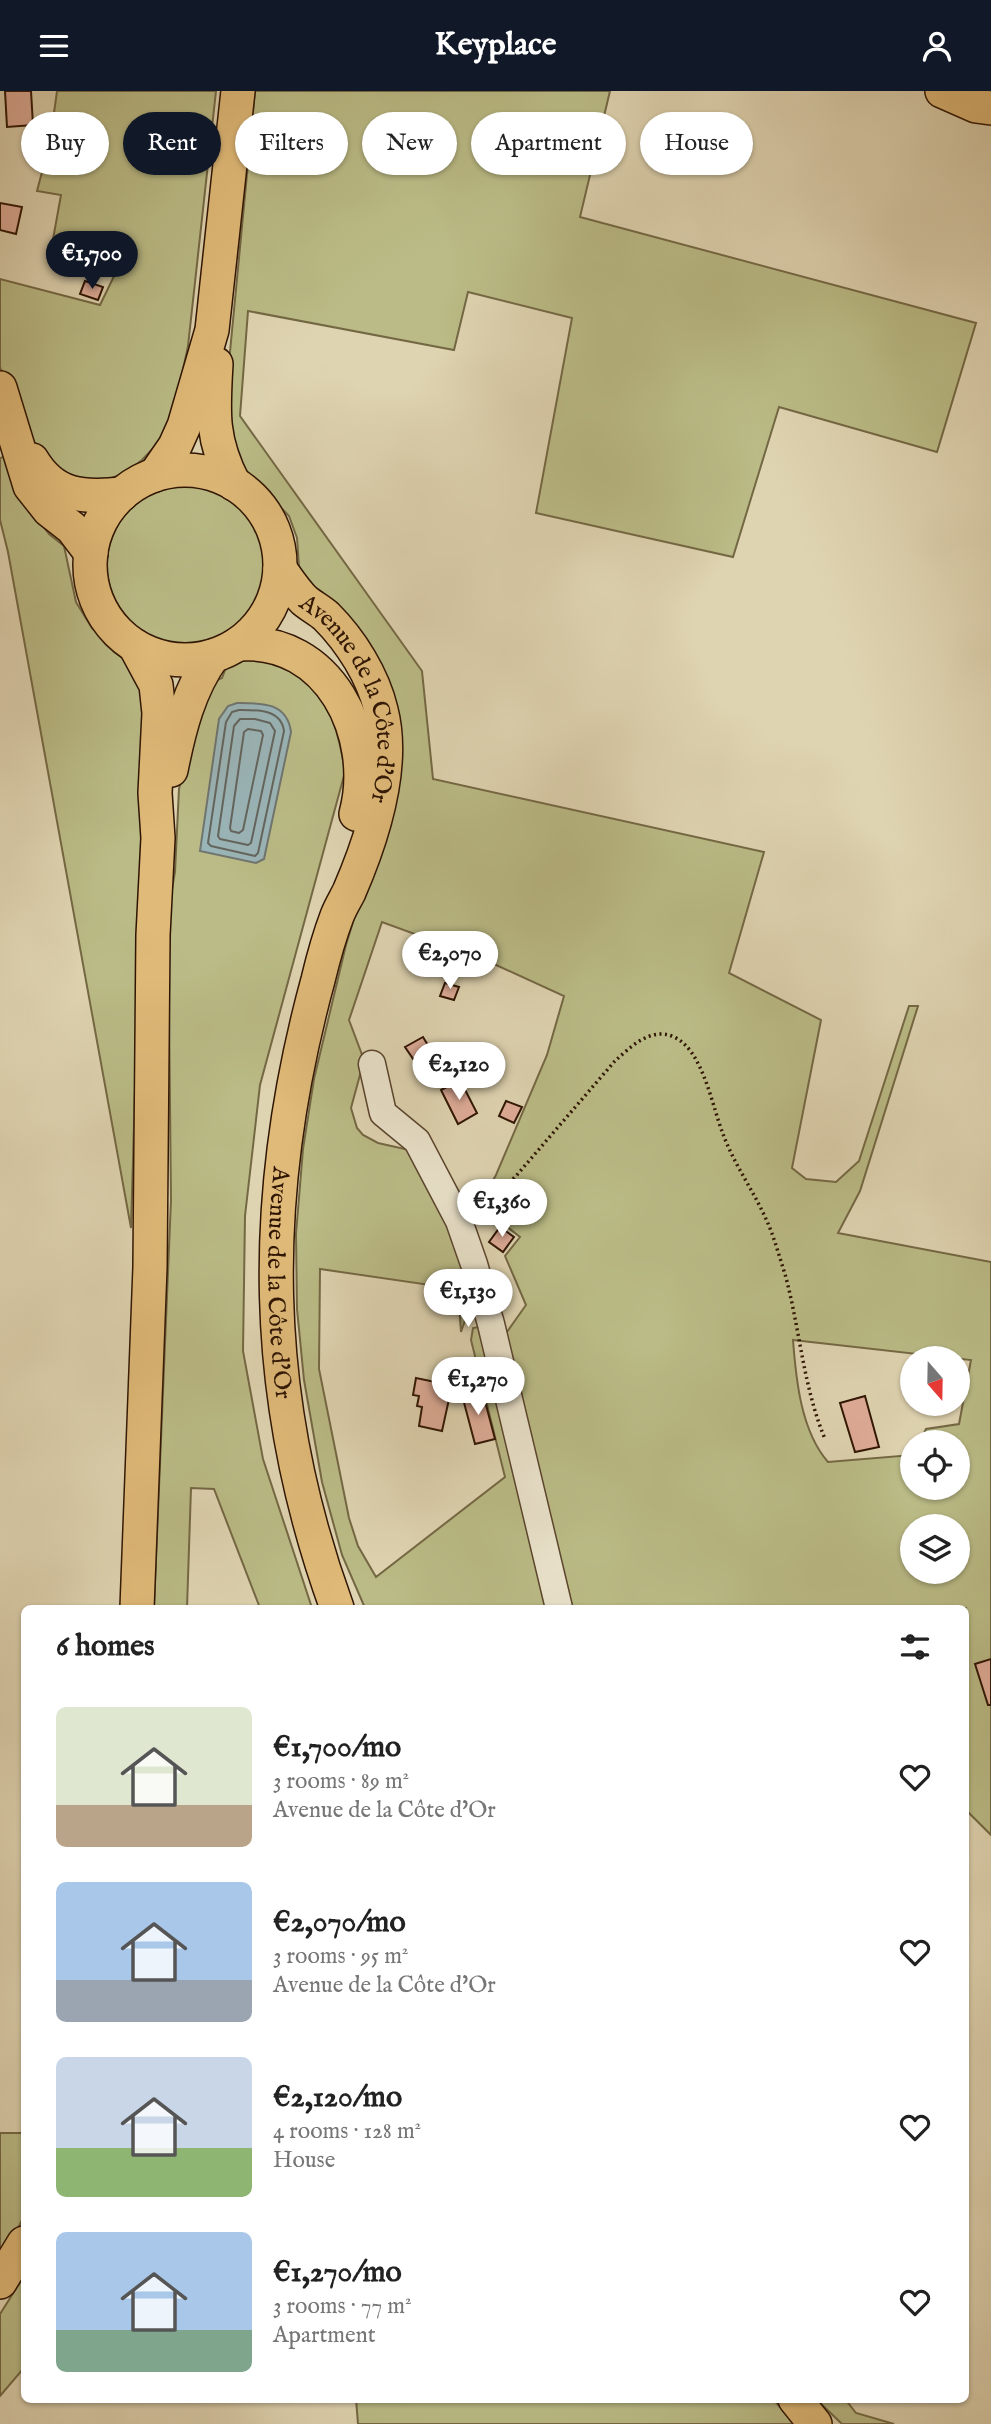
<!DOCTYPE html>
<html lang="en">
<head>
<meta charset="utf-8">
<style>
  :root { --surface:#fff; --page:#f2f2f2; --text:#222; --muted:#767676; --accent:#111827 }
  body { margin:0; font-family:"IM FELL English",serif; background:var(--page); color:var(--text); height:100vh; display:flex; flex-direction:column; font-size:26px; white-space:nowrap }
  * { box-sizing:border-box; margin:0 }
  p { font-size:23px; color:var(--muted) }
  .icon { flex:none; width:38px; height:38px; fill:none; stroke:currentColor; stroke-width:2; stroke-linecap:round; stroke-linejoin:round }
  .map { position:relative; flex:1; overflow:hidden }
  .sheet { position:absolute; left:21px; top:1514px; width:948px; height:798px; display:flex; flex-direction:column; background:var(--surface); border-radius:10px; box-shadow:0 2px 5px #0004 }
  .sheet>* { flex:none }
  .banner { position:absolute; left:21px; top:21px; width:950px; height:63px; display:flex; gap:14px }
  .needle { width:46px; rotate:160deg }
  .fabs { position:absolute; left:900px; top:1255px; display:grid; gap:14px }
  .fabs a { display:grid; place-items:center; width:70px; height:70px; border-radius:50%; background:var(--surface); box-shadow:0 2px 5px #0004; font-size:35px }
  .price { position:absolute; translate:-50% -60px; padding:0 16px; border-radius:24px; background:#fff; color:#222; font-size:23px; line-height:46px; filter:drop-shadow(0 2px 4px #0008) }
  .price::after { content:''; position:absolute; left:50%; top:42px; width:21px; height:16px; margin-left:-10px; background:inherit; clip-path:polygon(0 0,100% 0,50% 100%) }
  .price.current { background:var(--accent); color:#fff }
  ul { padding:0; list-style:none }
  li { display:flex; align-items:center; gap:21px; height:175px; padding:0 35px }
  li span { display:grid; place-items:center; flex:none; width:196px; height:140px; border-radius:10px; color:#555 }
  li>.icon { margin-inline-start:auto }
  span .icon { width:84px; height:84px; fill:#fffc; stroke-width:1 }
  li b { font-size:30px }
  h2 { display:flex; justify-content:space-between; align-items:center; height:84px; padding:0 35px; font-size:30px }
  .pill { padding:0 24px; border-radius:32px; background:var(--surface); box-shadow:0 2px 5px #0004; font-size:24px; line-height:63px }
  .pill.current { background:var(--accent); color:#fff }
  header { display:flex; justify-content:space-between; align-items:center; height:91px; padding:0 35px; background:var(--accent); color:#fff; font-size:32px; font-weight:700 }
  .map>svg:first-child { display:block }
  .green { fill:#babb86; stroke:#746844; stroke-width:2; fill-rule:evenodd }
  .water { fill:#9ab5b8; stroke:#6f7570; stroke-width:2 }
  .lines { fill:none; stroke-linecap:round; stroke-linejoin:round }
  .shore { stroke:#64655e; stroke-width:2 }
  .building { fill:#e0ad99; stroke:#2f1503; stroke-width:2 }
  .minor-casing { stroke:#5b452e; stroke-width:29 }
  .major-casing { stroke:#2f1503; stroke-width:36 }
  .path { stroke:#2f1503; stroke-width:3.5; stroke-dasharray:2 3.5; stroke-linecap:butt }
  .minor { stroke:#eae3cc; stroke-width:26 }
  .major { stroke:#e0ba78; stroke-width:33 }
  .labels { text-anchor:middle; stroke-width:7; stroke-linejoin:round; paint-order:stroke }
  .street-label { font-size:24px; fill:#2f1503; stroke:#eae3cc }
</style>
</head>
<body>
<header><svg class="icon" aria-label="menu" viewBox="0 0 24 24"><path d="M4 6h16M4 12h16M4 18h16"/></svg>Keyplace<svg class="icon" aria-label="person" viewBox="0 0 24 24"><circle cx="12" cy="8" r="4"/><path d="M4 21q1-7 8-7t8 7"/></svg></header>
<div class="map">
<svg width="991" height="2333" viewBox="0 0 991 2333">
  <rect width="100%" height="100%" fill="#dfd4b1"/>
  <filter id="stains"><feTurbulence type="fractalNoise" baseFrequency=".00286" numOctaves="4"/><feColorMatrix values="0 0 0 0 .2 0 0 0 0 .09 0 0 0 0 .02 0 0 0 .5 -.17"/></filter>
  <radialGradient id="worn" r=".72"><stop offset=".6" stop-color="#630" stop-opacity="0"/><stop offset="1" stop-color="#630" stop-opacity=".3"/></radialGradient>
  <path class="green" d="M57,0H216L188,255L177,307L163,347L142,369L125,382L98,392L63,387L33,354L0,276V188L100,214L117,179L50,165L61,104L37,100L50,51Z
    M255,0H610L580,126L976,232L937,361L779,316L733,466L536,422L572,227L468,201L454,259L248,220L240,325L422,580L433,688L764,761L729,882L821,929L792,1077L806,1088L836,1091L859,1070L909,915H918L860,1100L838,1142L991,1171V1744L966,1719V1517H565L502,1248L526,1214L505,1165L520,1146L488,1121L500,1108L487,1100L496,1084L547,964L564,905L483,868L382,831L349,929L364,969L351,1017L357,1037L363,1044L378,1052L414,1060L476,1197L461,1241L458,1198L320,1178L319,1278L349,1427L358,1455L376,1486L505,1386L471,1249L473,1237L479,1236L549,1517H365L342,1464L322,1391L304,1289L297,1218L296,1143L303,1058L314,988L346,854L398,684L401,645L304,490L299,475L297,447L289,425L239,372L225,313ZM793,1249L971,1269L959,1333L926,1338L920,1350L957,1351V1396H912V1364L828,1371C801,1340 796,1289 793,1249ZM912,1435H957V1480H912Z
    M6,365L16,400L49,443L64,455L76,511L92,537L125,565L138,589L146,615L131,1137L8,461L0,429V367Z
    M107 474a79 79 0 1 1 158 0a79 79 0 1 1-158 0Z
    M261,568C272,571 288,573 298,579C328,600 340,647 345,681L260,994L245,1125L243,1260L263,1368L312,1517H260L214,1398L191,1397L187,1517H154L171,1109L168,822L175,781L179,698L196,631L210,592L222,587L229,569Z
    M0,2042H24V2125L0,2174Z
    M24,2185V2277L0,2305V2223Z
    M356,2308H773L795,2333H358Z
    M816,2308H845L856,2322L894,2333H842Z"/>
  <path class="water" d="M237,612C262,612 287,611 291,641L264,768L256,772L200,760L219,628L228,615Z"/>
  <g class="lines">
    <path class="shore" d="M239,619C257,619 281,618 284,640L258,762L255,765L211,755L208,752L226,631L232,621Z
      M240,628H255L270,632L275,640L251,752L248,754L220,748L218,745L234,635Z
      M248,638L261,640L263,644L243,739L239,742L231,740L230,737L244,641Z"/>
  </g>
  <path class="building" d="M5,0H31L33,34L7,36Z
    M0,112L22,116L16,143L0,139Z
    M85,190L103,196L98,209L80,203Z
    M445,892L459,896L454,909L440,905Z
    M423,946L438,971L422,981L405,956Z
    M460,989L477,1022L458,1033L441,999Z
    M506,1010L522,1016L514,1032L499,1025Z
    M500,1136L514,1146L503,1161L489,1151Z
    M416,1287L440,1292L439,1297L451,1299L442,1340L419,1335L422,1316L417,1315L419,1305L413,1304Z
    M482,1299L495,1348L475,1353L462,1304Z
    M865,1305L879,1356L855,1361L840,1312Z
    M991,1568V1614H988L975,1573Z"/>
  <g class="lines">
    <g class="minor-casing">
      <path id="minor" d="M372,973L383,1022L417,1050L459,1130L474,1173L491,1233L559,1517"/>
    </g>
    <g class="major-casing">
      <g id="major">
        <path d="M942,0L976,15L991,17"/>
        <path d="M216,273C213,321 211,349 234,393"/>
        <path d="M0,297L30,395L49,419L72,437L91,462"/>
        <path d="M32,369C54,406 83,407 122,403"/>
        <circle cx="185" cy="474" r="95"/>
        <path d="M155,384L175,355L184,335L212,239L238,0"/>
        <path id="s1" d="M280,478C288,489 295,500 304,509C311,515 319,519 326,525C351,550 373,585 381,619C396,677 372,748 349,801C345,809 340,817 337,825C329,846 323,868 318,889C259,1105 260,1306 337,1517"/>
        <path d="M238,553C329,546 377,644 356,723"/>
        <path d="M135,555L156,594L159,622L155,702L158,747L153,844L150,1176L137,1517"/>
        <path d="M171,679C179,639 189,598 213,565"/>
        <path d="M0,2191L24,2152"/>
        <path d="M795,2308L815,2333"/>
      </g>
    </g>
    <path class="path" d="M477,1122L516,1085L614,971C629,957 651,935 674,946C703,959 712,1015 723,1043C734,1073 753,1099 766,1128C774,1145 779,1165 785,1183C800,1238 803,1295 825,1348"/>
    <use href="#minor" class="minor"/>
    <use href="#major" class="major"/>
  </g>
  <g class="labels">
    <g class="street-label">
      <text dy="8" stroke="none"><textPath href="#s1" startOffset="154">Avenue de la Côte d'Or</textPath></text>
      <text dy="8" stroke="none"><textPath href="#s1" startOffset="765">Avenue de la Côte d'Or</textPath></text>
    </g>
  </g>
  <rect width="100%" height="100%" filter="url(#stains)"/>
  <rect width="100%" height="100%" fill="url(#worn)"/>
</svg>
<div class="fabs">
<a><svg class="needle" viewBox="-14 -14 28 28"><path d="M0-13l5 13h-10z" fill="#e53935"/><path d="M0 13l5-13h-10z" fill="#767676"/></svg></a>
<a><svg class="icon" aria-label="locate" viewBox="0 0 24 24"><circle cx="12" cy="12" r="6"/><path d="M12 2v4M12 18v4M2 12h4M18 12h4"/></svg></a>
<a><svg class="icon" aria-label="layers" viewBox="0 0 24 24"><path d="M12 4l9 5-9 5-9-5zM3 14l9 5 9-5"/></svg></a>
</div>
<b class="price current" style="left:92px;top:200px">€1,700</b>
<b class="price" style="left:450px;top:900px">€2,070</b>
<b class="price" style="left:459px;top:1011px">€2,120</b>
<b class="price" style="left:502px;top:1148px">€1,360</b>
<b class="price" style="left:468px;top:1238px">€1,130</b>
<b class="price" style="left:478px;top:1326px">€1,270</b>
<div class="banner">
<a class="pill">Buy</a>
<a class="pill current">Rent</a>
<a class="pill">Filters</a>
<a class="pill">New</a>
<a class="pill">Apartment</a>
<a class="pill">House</a>
</div>
<section class="sheet">
<h2>6 homes<svg class="icon" aria-label="filters" viewBox="0 0 24 24"><path d="M4 7h16M4 17h16"/><circle cx="9" cy="7" r="2"/><circle cx="15" cy="17" r="2"/></svg></h2>
<ul>
<li><span style="background:linear-gradient(#dfe7d0 70%,#b9a48a 0)"><svg class="icon" aria-label="home" viewBox="0 0 24 24"><path d="M3 11l9-7 9 7M6 9v11h12V9"/></svg></span><div><b>€1,700/mo</b><p>3 rooms · 89 m²</p><p>Avenue de la Côte d'Or</p></div><svg class="icon" aria-label="heart" viewBox="0 0 24 24"><path d="M12 20l-8-8c-3-5 5-10 8-4 3-6 11-1 8 4z"/></svg></li>
<li><span style="background:linear-gradient(#a9c7e8 70%,#9aa5b1 0)"><svg class="icon" aria-label="home" viewBox="0 0 24 24"><path d="M3 11l9-7 9 7M6 9v11h12V9"/></svg></span><div><b>€2,070/mo</b><p>3 rooms · 95 m²</p><p>Avenue de la Côte d'Or</p></div><svg class="icon" aria-label="heart" viewBox="0 0 24 24"><path d="M12 20l-8-8c-3-5 5-10 8-4 3-6 11-1 8 4z"/></svg></li>
<li><span style="background:linear-gradient(#c9d6e8 65%,#8fb573 0)"><svg class="icon" aria-label="home" viewBox="0 0 24 24"><path d="M3 11l9-7 9 7M6 9v11h12V9"/></svg></span><div><b>€2,120/mo</b><p>4 rooms · 128 m²</p><p>House</p></div><svg class="icon" aria-label="heart" viewBox="0 0 24 24"><path d="M12 20l-8-8c-3-5 5-10 8-4 3-6 11-1 8 4z"/></svg></li>
<li><span style="background:linear-gradient(#a9c7e8 70%,#7fa58c 0)"><svg class="icon" aria-label="home" viewBox="0 0 24 24"><path d="M3 11l9-7 9 7M6 9v11h12V9"/></svg></span><div><b>€1,270/mo</b><p>3 rooms · 77 m²</p><p>Apartment</p></div><svg class="icon" aria-label="heart" viewBox="0 0 24 24"><path d="M12 20l-8-8c-3-5 5-10 8-4 3-6 11-1 8 4z"/></svg></li>
</ul>
</section>
</div>
</body>
</html>
